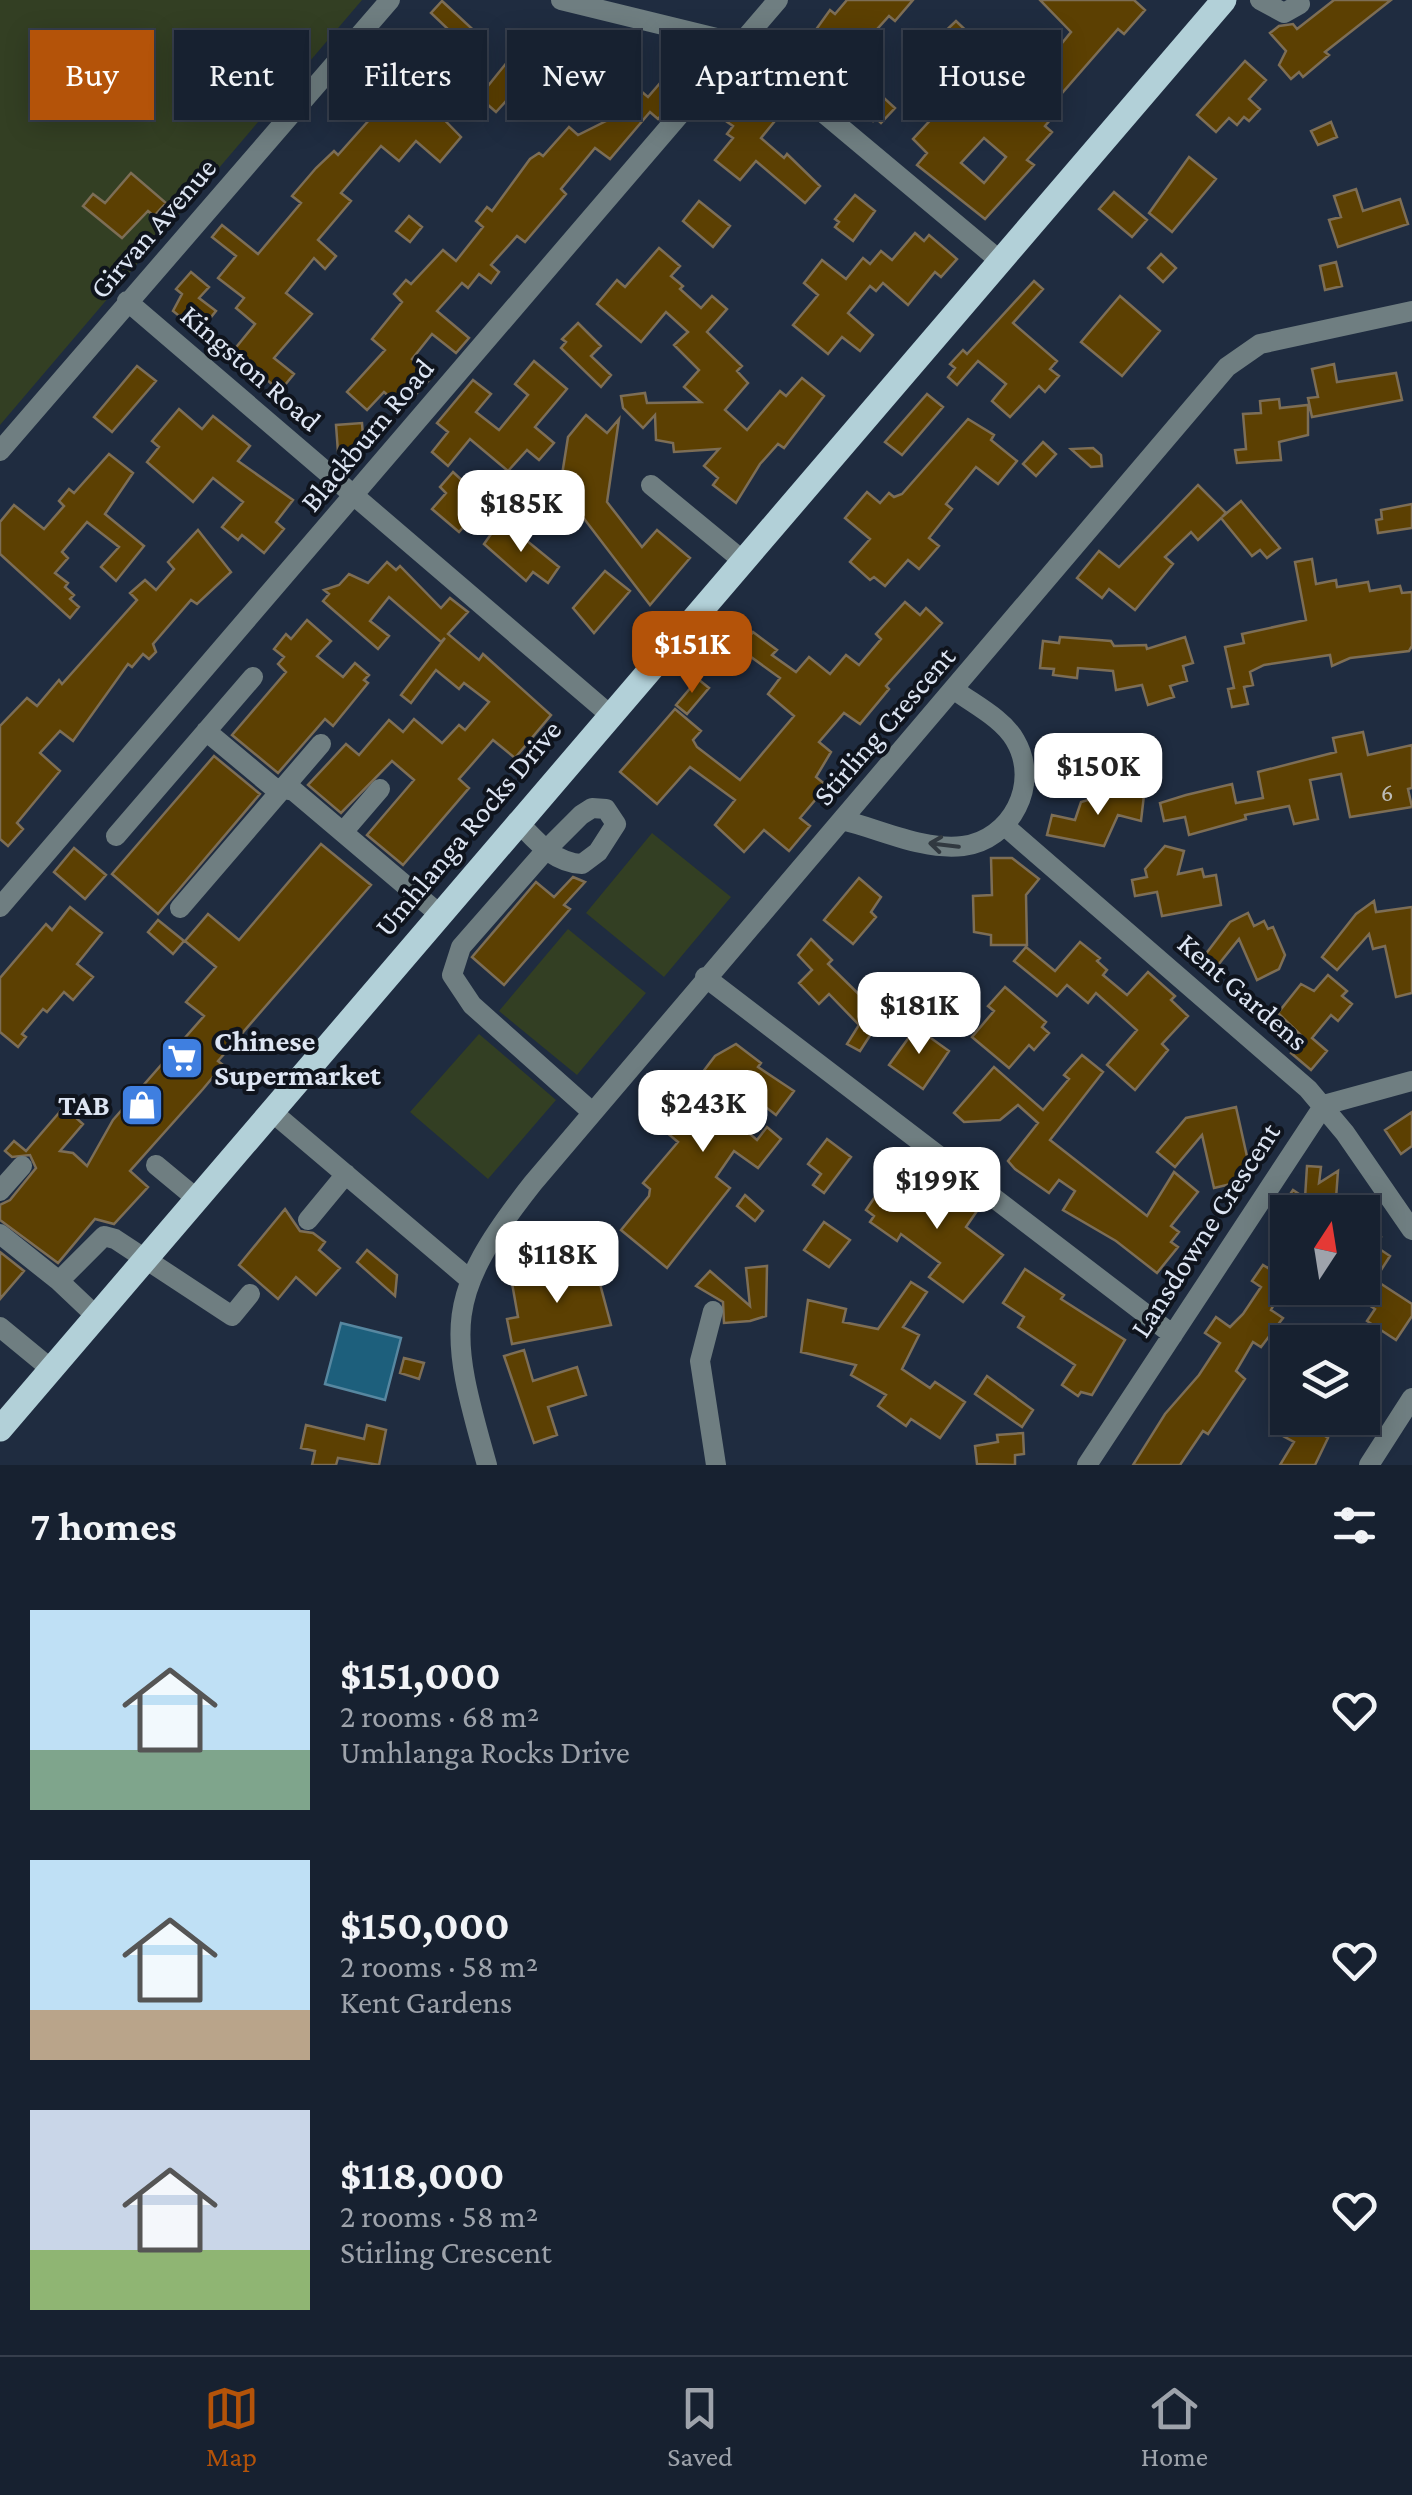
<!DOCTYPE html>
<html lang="en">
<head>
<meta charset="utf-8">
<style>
  :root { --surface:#172130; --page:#202938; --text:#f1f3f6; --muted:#9ea3ab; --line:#363e4c; --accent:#b45309 }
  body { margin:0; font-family:"Crimson Pro",serif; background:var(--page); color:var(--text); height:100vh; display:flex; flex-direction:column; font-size:38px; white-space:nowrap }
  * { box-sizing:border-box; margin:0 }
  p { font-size:32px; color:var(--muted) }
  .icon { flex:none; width:55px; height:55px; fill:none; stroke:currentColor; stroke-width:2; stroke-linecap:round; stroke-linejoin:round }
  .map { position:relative; height:1465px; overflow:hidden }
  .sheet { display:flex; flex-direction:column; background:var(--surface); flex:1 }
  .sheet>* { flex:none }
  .top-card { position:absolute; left:30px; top:30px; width:1352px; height:90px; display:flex; gap:20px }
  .needle { width:65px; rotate:12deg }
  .tools { position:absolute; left:1270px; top:1195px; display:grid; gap:20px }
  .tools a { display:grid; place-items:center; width:110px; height:110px; border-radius:0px; background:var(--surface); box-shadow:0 5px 25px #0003,0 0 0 2px var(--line); font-size:50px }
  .price { position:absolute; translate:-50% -85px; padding:0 22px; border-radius:20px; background:#fff; color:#222; font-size:32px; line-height:65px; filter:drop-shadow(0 2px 5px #0008) }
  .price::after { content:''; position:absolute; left:50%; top:60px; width:30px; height:22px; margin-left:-15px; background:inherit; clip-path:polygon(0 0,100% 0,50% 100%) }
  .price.on { background:var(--accent); color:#fff }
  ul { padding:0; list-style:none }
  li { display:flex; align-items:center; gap:30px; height:250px; padding:0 30px }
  li span { display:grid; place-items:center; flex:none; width:280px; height:200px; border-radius:0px; color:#555 }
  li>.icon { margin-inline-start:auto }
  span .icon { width:120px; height:120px; fill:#fffc; stroke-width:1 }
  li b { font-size:42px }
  h2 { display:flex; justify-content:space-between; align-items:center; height:120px; padding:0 30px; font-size:42px }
  .tag { padding:0 35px; border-radius:0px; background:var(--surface); box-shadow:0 5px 25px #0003,0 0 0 2px var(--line); font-size:35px; line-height:90px }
  .tag.on { background:var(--accent); color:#fff }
  .tab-bar { display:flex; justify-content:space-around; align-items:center; height:140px; border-top:2px solid var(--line); background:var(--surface); font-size:28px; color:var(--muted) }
  .tab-bar a { display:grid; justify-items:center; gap:5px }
  .tab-bar .on { color:var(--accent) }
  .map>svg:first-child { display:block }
  .green { fill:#333f23 }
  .water { fill:#1d5f7c; stroke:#5787a0; stroke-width:2.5 }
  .building { fill:#5c4002; stroke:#7d6e56; stroke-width:2.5; fill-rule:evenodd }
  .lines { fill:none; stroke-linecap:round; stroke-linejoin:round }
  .minor { stroke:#6f7e81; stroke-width:20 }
  .major { stroke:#b2d0d8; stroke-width:25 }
  .oneway { stroke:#313940 }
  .labels { text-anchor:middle; stroke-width:8; stroke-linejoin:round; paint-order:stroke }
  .number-label { font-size:25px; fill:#bdbcb7 }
  .street-label { font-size:30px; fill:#dde5f3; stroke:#0f141d }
  .poi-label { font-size:30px; font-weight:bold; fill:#dde5f3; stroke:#0f141d; text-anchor:start }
</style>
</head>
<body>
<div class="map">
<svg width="1412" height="1465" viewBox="0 0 1412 1465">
  <rect width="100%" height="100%" fill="#1f2c40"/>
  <path class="green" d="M0,0H362L0,425Z
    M652,833L731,897L664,977L586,913Z
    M568,929L646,993L577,1075L499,1011Z
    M479,1034L556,1100L488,1179L410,1112Z"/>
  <path class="water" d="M341,1323L401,1338L385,1400L325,1384Z"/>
  <path class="building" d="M847,0H913L895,21L889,16L861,47L877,61L862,78L895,108L881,123L876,118L873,121L797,56L830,10L835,14Z
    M1040,0H1134L1145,10L1124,34L1118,29L1050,107L1056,113L1045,126L1052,132L1027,160L1034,165L985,219L917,165L927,153L913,139L935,115L923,105L962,64L935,41L956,21L995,58L964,94L992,119L1026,82L1002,63L1017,46L1035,61L1047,47L1054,53L1071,32ZM984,138L1006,157L984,183L961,163Z
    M1334,0H1391L1325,52L1329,55L1303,77L1299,72L1291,79L1279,65L1286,51L1270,33L1279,26L1293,24L1297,29Z
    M442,1L481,37L426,101L461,137L440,162L416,141L399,161L381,146L341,193L351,201L318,240L336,256L325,269L314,258L286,293L312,314L274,358L294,374L280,391L233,351L255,324L236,308L244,298L218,278L236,256L212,237L222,225L258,254L301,203L292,196L316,168L334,151L338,155L449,30L431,13Z
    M692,46L709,59L658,119L650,112L610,159L595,148L561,189L566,194L525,242L517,236L491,265L499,272L491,283L479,274L468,288L462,283L437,311L469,338L456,353L432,334L412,359L433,376L403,408L384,392L367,410L347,392L385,350L372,339L402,302L394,294L406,280L411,284L443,250L456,261L483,227L476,221L487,207L492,211L530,159L539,153L543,156L569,127L578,135L608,120L592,106L614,80L630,93L635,86L648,97Z
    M508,61L527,78L496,112L479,97Z
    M1245,61L1266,80L1249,99L1260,109L1249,121L1244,117L1237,125L1229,118L1216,132L1197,115Z
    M763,103L779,116L761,138L784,158L787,154L820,186L805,203L756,161L740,180L715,160L733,138L727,134L733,126L723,119L733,107L749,120Z
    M1331,122L1337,137L1318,145L1311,131Z
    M1189,157L1216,179L1172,232L1149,213Z
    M131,173L166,203L154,216L148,211L122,238L83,206L93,194L105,203Z
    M1356,189L1363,211L1400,199L1408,224L1338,247L1329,220L1341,217L1334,196Z
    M1114,192L1147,220L1132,237L1099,209Z
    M855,195L875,211L853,241L835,227L839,222L835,219Z
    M699,201L730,226L713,247L683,221Z
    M409,216L422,227L410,242L396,231Z
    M915,233L924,241L929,235L957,259L941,277L935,272L908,305L883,283L876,291L870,286L848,313L873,335L860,351L842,337L828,354L793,325L818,295L804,283L822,260L846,279L863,258L870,264L881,251L892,260Z
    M659,248L680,266L671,276L683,286L680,289L701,308L712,296L727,309L707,332L742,366L737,371L748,383L725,410L747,430L780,391L786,396L802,378L824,396L784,448L778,444L760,464L736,503L713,485L718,478L704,466L719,449L674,452L673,443L656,440L655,415L643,428L623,408L621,396L645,393L647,403L701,402L684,387L699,370L674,345L688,332L666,312L641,342L597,304L617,280L625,287Z
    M1161,254L1176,268L1163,282L1148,268Z
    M1336,262L1342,286L1325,290L1320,266Z
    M191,272L209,287L199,298L216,311L199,332L173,311L182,294L176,289Z
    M1034,281L1043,289L1013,323L1057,361L1050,369L1059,376L1045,392L1039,386L1010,417L992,401L1006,384L978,361L957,385L948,377L955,368L950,364L963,350L967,354Z
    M1120,296L1160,331L1122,376L1081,342Z
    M578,323L601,346L591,356L611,375L601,387L561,348L566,342L562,339Z
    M534,361L567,389L535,427L554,443L539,460L527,450L508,471L470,439L448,466L432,452L448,432L437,423L473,380L491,394L476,412L499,430L528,395L515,384Z
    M1334,364L1337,382L1396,373L1402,400L1312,417L1308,398L1318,397L1312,369Z
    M137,366L156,381L112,432L94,417Z
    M927,394L943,407L902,455L885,442Z
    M1279,399L1280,408L1308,405V435L1279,442L1281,460L1237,463L1235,450L1246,449L1243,414L1261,413L1260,401Z
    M179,409L202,429L213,416L250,446L238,461L293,500L276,522L284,529L264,553L242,535L238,540L222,527L243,502L213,478L193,502L147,462L159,447L152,441Z
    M586,415L607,433L619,419L607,502L642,547L657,530L690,558L650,605L579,512L573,513L570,491L565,490L567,476L562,475L568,437Z
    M968,419L994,435L991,440L1017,461L998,484L976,467L946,504L952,509L929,538L939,546L919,569L908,560L885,586L874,577L870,580L850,562L870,539L845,518L867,492L880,503L889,493L894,497L902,494Z
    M362,423L364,450L338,452L336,425Z
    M1043,442L1056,454L1036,476L1023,464Z
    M1093,448L1101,455L1102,466L1091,467L1071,449Z
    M109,454L133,473L105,514L144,546L116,581L101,567L119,547L87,522L62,552L68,558L55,573L68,583L65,587L74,595L70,599L79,607L70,618L0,554V522L14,505L44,529L64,506L59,501L69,489L74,493Z
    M453,472L467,485L462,490L481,507L459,532L432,509L446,493L440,487Z
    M1198,485L1226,513L1222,517L1241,501L1280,548L1267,558L1260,550L1252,556L1221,518L1198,540L1191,532L1165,557L1173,564L1135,610L1109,589L1102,598L1077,578L1099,551L1119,567Z
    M1412,504V528L1378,533L1376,520L1382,519L1381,510Z
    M496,527L505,533L510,527L559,567L548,583L533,572L526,581L484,544Z
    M198,530L231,572L197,604L191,600L153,644L156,652L149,659L143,654L132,667L128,664L73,741L60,731L40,753L60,771L17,823L23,829L8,846L0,839V726L27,698L37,706L59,680L62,684L137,600L130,593L145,580L156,590L174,569L168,562Z
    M1312,559L1316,584L1336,580L1337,587L1368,582L1370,591L1400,586L1402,593L1412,592V646L1409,651L1350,658L1332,666L1330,655L1264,665L1250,672L1253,685L1244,687L1248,704L1232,707L1228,689L1234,688L1225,647L1244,643L1242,634L1306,620L1295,562Z
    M387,562L396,570L400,566L441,608L450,598L468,612L448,634L479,660L483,654L551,715L515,758L493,740L459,779L469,788L403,865L367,835L414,780L392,761L341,813L308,785L346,744L359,755L389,720L403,732L414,719L442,743L459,725L465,730L489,702L464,683L459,689L436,670L411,703L401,695L445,638L441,642L389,597L370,621L389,636L378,649L323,601L329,594L324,590L339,585L349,574L368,583Z
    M605,571L630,591L594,633L573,608Z
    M905,602L920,615L926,608L942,623L886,686L889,689L860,724L844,713L819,742L831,752L816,777L827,786L800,818L810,826L789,851L764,830L744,852L715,825L735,800L690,767L657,804L620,772L675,709L701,731L693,740L697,747L740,780L794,716L768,694L780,678L740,649L753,632L777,650L772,655L796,672L809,657L830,674L846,655L859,665L881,639L876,634Z
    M307,620L331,641L317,656L343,677L355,663L369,675L364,680L368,683L333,726L325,719L278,773L232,735L286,672L278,664L284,657L274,649L286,634L291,639Z
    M1060,637L1111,641L1114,646L1146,645L1147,649L1185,637L1193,663L1183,666L1187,681L1170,686L1174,697L1148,705L1142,685L1116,690L1113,671L1078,668L1077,678L1053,675L1054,669L1040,668L1043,641L1059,643Z
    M698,679L709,688L687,714L676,705Z
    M1363,732L1368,755L1412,745V788L1408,789L1412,807L1350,817L1341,774L1310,780L1318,819L1294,824L1289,806L1245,815L1246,819L1189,835L1185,817L1164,821L1160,803L1186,795L1232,784L1236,803L1263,798L1258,772L1336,752L1333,738Z
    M214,756L260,794L158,914L112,874Z
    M1121,790L1144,795L1141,821L1118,815L1104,846L1047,835L1052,815L1075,820L1081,802Z
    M321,844L371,885L218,1061L223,1065L203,1089L130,1171L148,1187L114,1224L95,1219L58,1263L0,1220V1205L10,1200L36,1168L30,1155L12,1157L5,1151L14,1141L26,1151L64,1107L83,1124L60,1151L73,1153L87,1166L113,1120L204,1016L186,1002L216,967L185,941L208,914L239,940Z
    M1165,846L1184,851L1178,874L1202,869L1204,877L1216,875L1221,905L1162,916L1157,892L1135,896L1132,880L1147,877L1145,869Z
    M74,848L106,875L85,899L54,872Z
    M991,858H1012L1039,879L1026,895L1027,945H991V935L974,932L973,896L992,895Z
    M573,877L585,882L564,905L570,909L504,985L472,957L536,882L554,897Z
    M859,878L881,897L871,912L876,917L853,944L824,920Z
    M1374,901L1376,912L1412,907V993L1396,997L1385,946L1373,949L1369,934L1337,970L1322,957L1356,914Z
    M70,907L102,933L77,964L93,977L73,1000L64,992L47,1012L43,1009L22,1034L26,1037L18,1047L0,1032V978L46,924L52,930Z
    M1248,913L1254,926L1264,921L1268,929L1273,927L1285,955L1279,969L1257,980L1239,939L1218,965L1205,955L1230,922Z
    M158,920L184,941L173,954L148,932Z
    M811,939L832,960L828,964L882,1017L860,1051L847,1044L859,1025L829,994L819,1004L799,983L812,970L798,955Z
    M1080,942L1100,958L1097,961L1107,970L1103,975L1127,995L1148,972L1175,996L1171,1000L1188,1016L1162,1044L1168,1050L1135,1090L1107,1065L1137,1030L1096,993L1088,1003L1067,985L1057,996L1014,961L1026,947L1055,971Z
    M1328,975L1347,991L1342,996L1352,1004L1338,1021L1331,1015L1312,1038L1327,1051L1311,1070L1291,1053L1304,1038L1278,1013L1301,984L1314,991Z
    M1005,987L1046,1022L1042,1027L1049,1033L1034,1050L1029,1045L1009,1068L972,1037L994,1011L988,1006Z
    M920,1022L932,1030L928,1036L949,1051L923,1089L889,1065Z
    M736,1044L761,1063L758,1067L794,1091L776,1115L729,1079L711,1101L757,1140L767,1127L781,1139L758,1168L734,1151L716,1177L730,1188L667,1268L621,1230L649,1196L650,1189L643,1183L678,1142L660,1127L703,1080L699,1077L715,1056Z
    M1082,1055L1103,1072L1050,1140L1147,1216L1174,1172L1198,1192L1171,1226L1179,1232L1171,1242L1178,1247L1157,1273L1116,1241L1063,1210L1075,1191L1059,1180L1049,1193L1015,1169L1008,1161L1038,1123L1018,1105L1000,1120L964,1122L954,1113L994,1067L1043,1110L1069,1079L1064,1075Z
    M1236,1107L1252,1179L1214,1188L1202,1135L1175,1167L1157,1152L1186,1118Z
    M1412,1112V1146L1401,1154L1385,1130Z
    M827,1139L851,1157L824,1193L813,1185L821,1174L808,1164Z
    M1307,1166L1321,1167L1319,1183L1338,1171L1335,1212H1278L1293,1190L1305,1198Z
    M934,1176L979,1208L966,1227L1003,1255L963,1302L929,1277L940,1263L901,1234L897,1241L870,1222L874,1216L866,1210L885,1182L898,1192L905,1182L922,1194Z
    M745,1195L763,1211L755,1221L737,1206Z
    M285,1209L300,1231L313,1233L325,1242L319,1250L340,1268L316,1295L296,1277L278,1299L239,1265Z
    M824,1222L850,1240L829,1267L804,1250Z
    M1362,1224L1381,1237L1375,1246L1390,1256L1376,1278L1362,1269Z
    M1288,1238V1278L1271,1310L1283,1318L1261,1347L1253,1342L1236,1371L1245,1379L1208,1434L1203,1431L1180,1465H1133L1165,1414L1199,1375L1220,1343L1205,1333L1216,1317L1230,1327L1243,1314L1261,1287L1252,1281L1263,1265L1268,1268Z
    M367,1250L397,1275L395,1296L357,1262Z
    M0,1252L24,1271L0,1299Z
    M767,1266L766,1316L750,1321L724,1323L723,1302L696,1286L710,1271L750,1306L746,1268Z
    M1025,1269L1064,1295L1061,1299L1125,1340L1092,1395L1081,1392L1078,1396L1062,1385L1075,1365L1018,1327L1024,1317L1003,1303Z
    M578,1272V1276L597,1273L611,1325L512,1344L507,1319L518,1317L512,1283L518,1282L517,1278Z
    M1369,1276L1412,1304V1316L1396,1340L1367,1321L1375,1309L1355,1296Z
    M911,1282L927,1292L903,1327L919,1335L902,1369L930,1388L935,1382L965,1402L940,1438L911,1419L906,1426L878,1406L886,1395L851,1375L856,1365L801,1352L808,1300L846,1309L843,1322L878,1329Z
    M524,1350L533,1381L577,1367L586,1395L548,1407L557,1435L534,1443L504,1356Z
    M404,1358L424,1363L419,1379L400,1373Z
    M987,1376L1033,1410L1022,1427L975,1394Z
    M1296,1418H1316L1310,1426L1328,1438L1315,1465H1280L1294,1442L1283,1436Z
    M306,1425L364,1439L367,1425L386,1430L379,1465L338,1458L336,1465H312L315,1451L301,1448Z
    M1023,1433L1024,1454L1015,1455V1465L977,1464L975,1446L998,1442L997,1435Z"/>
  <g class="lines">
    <path class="minor" d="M561,0L741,44L999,260
      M1260,0L1284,13L1300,4
      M127,301L609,714
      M0,451L390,0
      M651,485L742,560
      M206,731L273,787L294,791L438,913
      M842,820C880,829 924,851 963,846C1011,840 1041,784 1015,740C1003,719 975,705 956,691
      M517,821C536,840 553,863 582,864L598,852L616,824L606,809L592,808L581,815L546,850L461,947L452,975L472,1005L592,1112
      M1006,827L1308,1089L1345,1133L1412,1230
      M343,832L380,789
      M116,836L253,677
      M0,907L778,0
      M180,908L321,744
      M705,977L1173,1335
      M271,1111L469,1279
      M156,1165L197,1199
      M0,1191L22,1166
      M308,1220L346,1174
      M0,1234L59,1281
      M713,1311L700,1361L716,1465
      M96,1316L59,1281L104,1236L115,1239L232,1316L250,1294
      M0,1327L51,1369
      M487,1465C448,1328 443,1297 533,1183L1227,367L1260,344L1412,311
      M1087,1465L1324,1105L1412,1081
      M1369,1465L1412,1398"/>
    <path class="major" d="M0,1429L1224,0"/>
  </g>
  <defs><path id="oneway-shaft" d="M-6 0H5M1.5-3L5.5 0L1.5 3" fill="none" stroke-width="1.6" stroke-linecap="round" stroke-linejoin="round" transform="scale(2.5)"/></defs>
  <use class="oneway" href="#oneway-shaft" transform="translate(944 845) rotate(-173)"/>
  <defs>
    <g id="supermarket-square" transform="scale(2.25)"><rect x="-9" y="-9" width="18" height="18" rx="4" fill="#3f7fe0" stroke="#0f141d"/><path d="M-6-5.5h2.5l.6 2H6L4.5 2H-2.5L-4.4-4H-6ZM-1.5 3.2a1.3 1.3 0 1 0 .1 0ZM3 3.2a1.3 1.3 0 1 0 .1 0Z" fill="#fff"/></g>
    <g id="shop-square" transform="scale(2.25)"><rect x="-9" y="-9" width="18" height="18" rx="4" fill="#3f7fe0" stroke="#0f141d"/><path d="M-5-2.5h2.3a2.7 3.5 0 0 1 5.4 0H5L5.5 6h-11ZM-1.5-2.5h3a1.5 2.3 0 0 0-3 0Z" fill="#fff"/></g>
  </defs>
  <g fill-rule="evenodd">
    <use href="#supermarket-square" x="182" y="1058"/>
    <use href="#shop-square" x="142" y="1105"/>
  </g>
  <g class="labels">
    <g class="number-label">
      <text x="1387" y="801">6</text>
    </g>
    <g class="street-label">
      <text transform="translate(153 228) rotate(-49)" y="10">Girvan Avenue</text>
      <text transform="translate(251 368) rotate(41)" y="10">Kingston Road</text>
      <text transform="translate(367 435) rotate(-50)" y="10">Blackburn Road</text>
      <text transform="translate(884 726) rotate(-49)" y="10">Stirling Crescent</text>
      <text transform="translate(468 828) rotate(-50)" y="10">Umhlanga Rocks Drive</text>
      <text transform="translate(1243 992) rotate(41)" y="10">Kent Gardens</text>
      <text transform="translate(1205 1230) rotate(-57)" y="10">Lansdowne Crescent</text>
    </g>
    <g class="poi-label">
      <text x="214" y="1051">Chinese<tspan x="214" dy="34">Supermarket</tspan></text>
      <text x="110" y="1115" text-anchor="end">TAB</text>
    </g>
  </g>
</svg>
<div class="tools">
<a><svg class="needle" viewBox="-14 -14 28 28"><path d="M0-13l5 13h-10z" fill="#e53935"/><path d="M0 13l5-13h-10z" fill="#9ea3ab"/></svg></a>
<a><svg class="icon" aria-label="layers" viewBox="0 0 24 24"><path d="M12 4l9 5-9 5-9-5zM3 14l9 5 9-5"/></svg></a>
</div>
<b class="price" style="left:521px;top:555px">$185K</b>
<b class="price on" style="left:692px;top:696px">$151K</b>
<b class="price" style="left:1098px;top:818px">$150K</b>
<b class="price" style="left:919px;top:1057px">$181K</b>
<b class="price" style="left:703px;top:1155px">$243K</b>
<b class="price" style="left:937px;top:1232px">$199K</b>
<b class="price" style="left:557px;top:1306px">$118K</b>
<div class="top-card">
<a class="tag on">Buy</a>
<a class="tag">Rent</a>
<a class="tag">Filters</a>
<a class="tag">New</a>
<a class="tag">Apartment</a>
<a class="tag">House</a>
</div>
</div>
<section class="sheet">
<h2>7 homes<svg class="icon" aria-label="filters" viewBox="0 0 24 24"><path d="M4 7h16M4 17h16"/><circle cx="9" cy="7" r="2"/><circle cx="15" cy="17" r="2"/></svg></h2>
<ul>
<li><span style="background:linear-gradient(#bfe0f5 70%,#7fa58c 0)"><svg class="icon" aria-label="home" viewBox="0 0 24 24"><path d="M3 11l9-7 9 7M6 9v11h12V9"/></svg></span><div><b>$151,000</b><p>2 rooms · 68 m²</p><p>Umhlanga Rocks Drive</p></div><svg class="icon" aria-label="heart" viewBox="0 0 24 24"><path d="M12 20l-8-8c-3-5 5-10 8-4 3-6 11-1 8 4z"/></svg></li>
<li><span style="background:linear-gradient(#bfe0f5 75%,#b9a48a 0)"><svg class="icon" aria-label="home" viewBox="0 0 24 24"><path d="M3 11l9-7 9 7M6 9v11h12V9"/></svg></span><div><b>$150,000</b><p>2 rooms · 58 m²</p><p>Kent Gardens</p></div><svg class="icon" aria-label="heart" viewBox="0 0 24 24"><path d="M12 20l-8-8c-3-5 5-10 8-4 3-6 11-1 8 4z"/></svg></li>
<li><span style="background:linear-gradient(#c9d6e8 70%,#8fb573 0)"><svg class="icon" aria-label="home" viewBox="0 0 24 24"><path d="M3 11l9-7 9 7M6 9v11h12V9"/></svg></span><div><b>$118,000</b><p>2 rooms · 58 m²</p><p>Stirling Crescent</p></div><svg class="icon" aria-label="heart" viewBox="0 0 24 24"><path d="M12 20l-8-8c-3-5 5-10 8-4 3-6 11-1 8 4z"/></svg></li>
</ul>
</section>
<nav class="tab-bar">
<a class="on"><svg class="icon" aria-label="map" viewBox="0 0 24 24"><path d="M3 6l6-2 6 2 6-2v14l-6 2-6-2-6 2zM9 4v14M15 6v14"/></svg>Map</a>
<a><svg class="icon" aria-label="saved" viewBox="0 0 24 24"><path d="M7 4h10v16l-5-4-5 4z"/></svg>Saved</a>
<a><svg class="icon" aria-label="home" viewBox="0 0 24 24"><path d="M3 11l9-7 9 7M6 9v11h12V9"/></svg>Home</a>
</nav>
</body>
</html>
